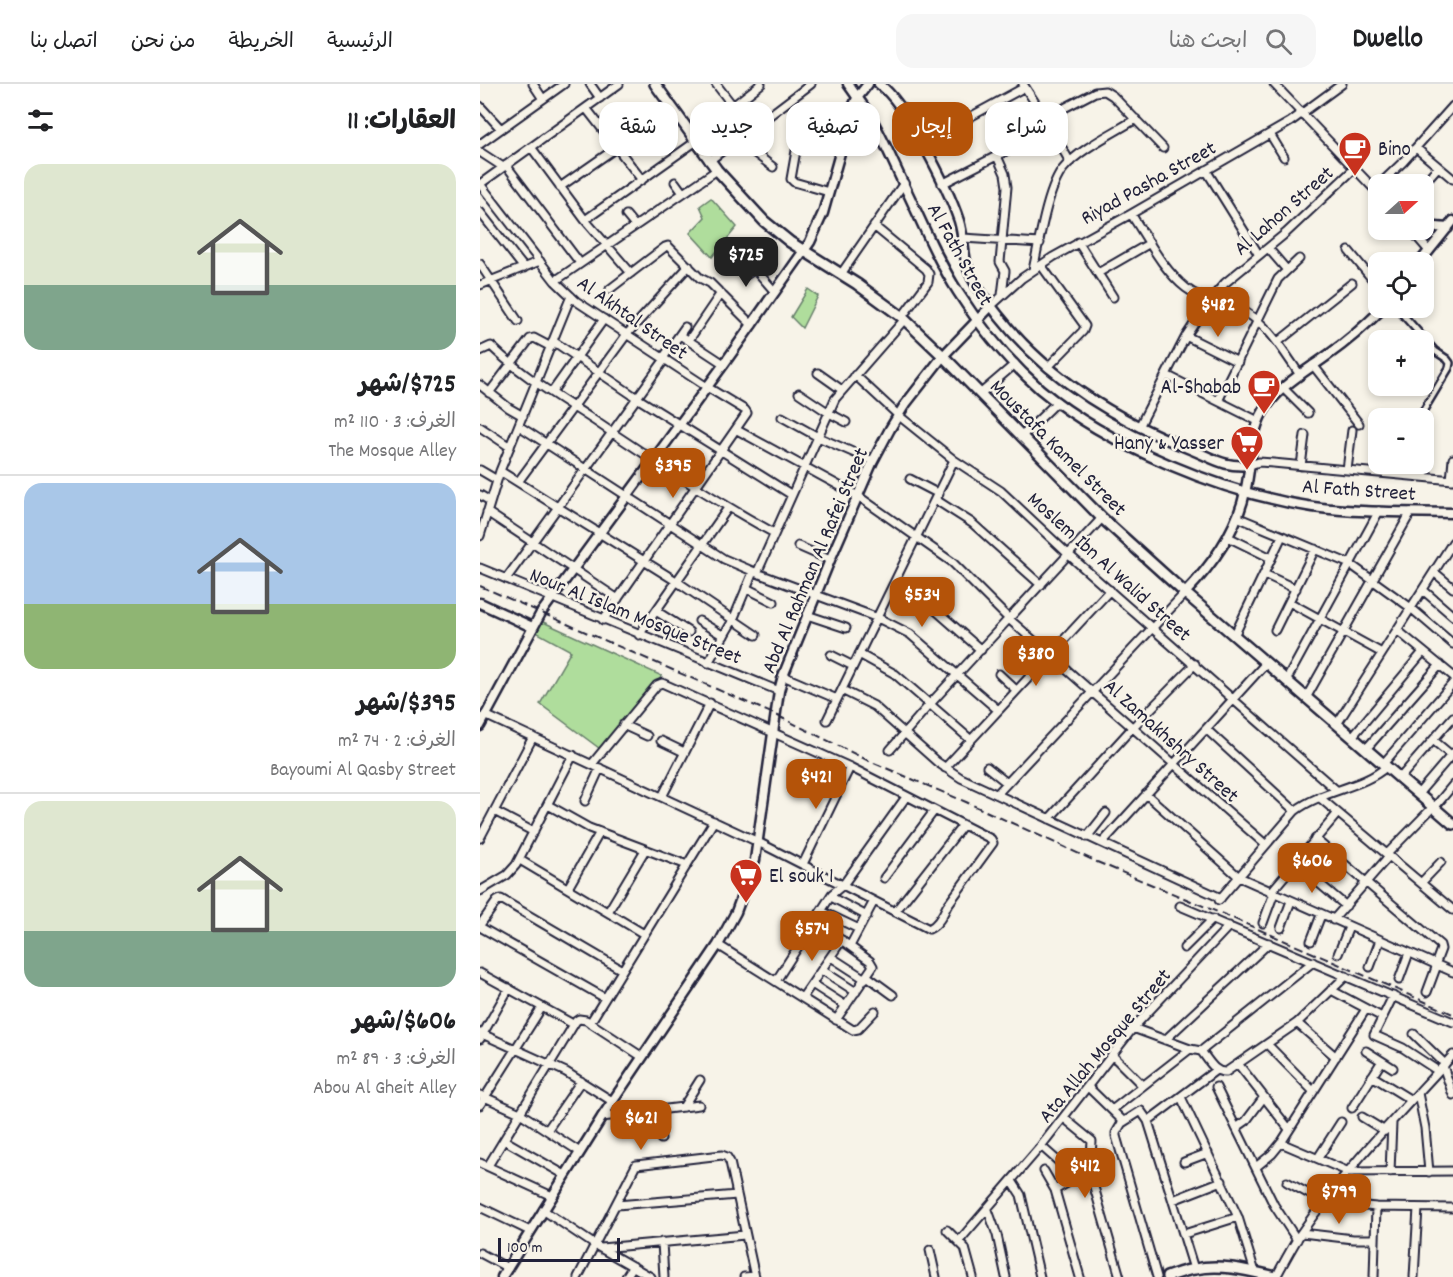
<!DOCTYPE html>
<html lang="ar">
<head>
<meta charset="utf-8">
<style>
  :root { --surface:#fff; --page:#f6f6f6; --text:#202124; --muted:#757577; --line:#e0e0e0; --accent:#b45309 }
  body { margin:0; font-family:Dekko,"Playpen Sans Arabic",sans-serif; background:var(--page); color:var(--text); direction:rtl; height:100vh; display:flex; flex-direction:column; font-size:22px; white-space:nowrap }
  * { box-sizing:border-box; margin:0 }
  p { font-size:20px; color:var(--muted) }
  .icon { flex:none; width:33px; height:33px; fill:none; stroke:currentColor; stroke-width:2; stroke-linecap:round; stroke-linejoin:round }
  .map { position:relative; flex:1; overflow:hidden; direction:ltr }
  .drawer { display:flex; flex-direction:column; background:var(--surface); width:480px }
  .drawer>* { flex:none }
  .top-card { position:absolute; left:18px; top:18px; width:570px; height:54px; direction:rtl; display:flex; gap:12px }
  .needle { width:39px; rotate:69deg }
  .fabs { position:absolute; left:888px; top:90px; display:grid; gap:12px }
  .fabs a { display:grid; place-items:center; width:66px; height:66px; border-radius:12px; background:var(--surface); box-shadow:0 3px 9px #0003; font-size:30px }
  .scale { position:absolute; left:18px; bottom:15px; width:122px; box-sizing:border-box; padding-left:6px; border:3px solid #22223b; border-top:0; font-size:16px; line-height:21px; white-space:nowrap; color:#22223b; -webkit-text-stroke:4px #f7f3e8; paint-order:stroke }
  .price { position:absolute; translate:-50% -51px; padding:0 14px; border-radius:12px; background:var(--accent); color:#fff; font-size:20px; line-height:39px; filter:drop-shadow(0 2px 3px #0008) }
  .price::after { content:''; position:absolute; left:50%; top:36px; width:18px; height:14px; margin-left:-9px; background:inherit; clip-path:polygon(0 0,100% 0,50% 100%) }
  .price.selected { background:#222; color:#fff }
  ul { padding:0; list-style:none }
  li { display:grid; align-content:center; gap:12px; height:318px; padding:0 24px }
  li+li { border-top:2px solid var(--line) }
  li span { display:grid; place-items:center; height:186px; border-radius:18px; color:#555 }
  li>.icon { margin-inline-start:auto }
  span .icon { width:108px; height:108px; fill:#fffc; stroke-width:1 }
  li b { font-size:26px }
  h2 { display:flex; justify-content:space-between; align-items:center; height:72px; padding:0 24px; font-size:26px }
  .tag { padding:0 21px; border-radius:18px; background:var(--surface); box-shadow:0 3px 9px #0003; font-size:21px; line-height:54px }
  .tag.selected { background:var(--accent); color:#fff }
  header { display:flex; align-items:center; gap:36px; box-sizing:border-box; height:84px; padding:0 30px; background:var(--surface); border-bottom:2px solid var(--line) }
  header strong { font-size:28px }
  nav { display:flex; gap:33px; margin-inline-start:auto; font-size:21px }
  .search { width:420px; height:54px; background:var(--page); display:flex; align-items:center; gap:15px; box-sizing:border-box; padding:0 21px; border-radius:18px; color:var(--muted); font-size:22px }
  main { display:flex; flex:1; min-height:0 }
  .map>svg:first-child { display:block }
  .green { fill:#afdd9c; stroke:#68806c; stroke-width:1.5 }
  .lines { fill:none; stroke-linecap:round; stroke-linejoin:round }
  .pedestrian-casing { stroke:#22223b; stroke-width:10 }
  .minor-casing { stroke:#22223b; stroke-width:11 }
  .tertiary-casing { stroke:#22223b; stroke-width:13 }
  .secondary-casing { stroke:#22223b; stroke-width:14 }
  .pedestrian { stroke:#f7f3e8; stroke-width:5 }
  .minor { stroke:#f7f3e8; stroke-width:7 }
  .tertiary { stroke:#f7f3e8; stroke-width:8 }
  .secondary { stroke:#f7f3e8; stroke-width:9 }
  .rail { stroke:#22223b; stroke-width:2; stroke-dasharray:9 4.5; stroke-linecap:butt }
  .labels { text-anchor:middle; stroke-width:5; stroke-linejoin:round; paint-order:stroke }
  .poi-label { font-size:21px; fill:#22223b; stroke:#f7f3e8; text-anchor:start }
  .street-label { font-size:21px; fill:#22223b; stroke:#f7f3e8 }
</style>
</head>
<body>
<header>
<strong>Dwello</strong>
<div class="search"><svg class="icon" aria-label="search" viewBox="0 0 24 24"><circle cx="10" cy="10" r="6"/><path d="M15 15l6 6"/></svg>ابحث هنا</div>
<nav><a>الرئيسية</a><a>الخريطة</a><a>من نحن</a><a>اتصل بنا</a></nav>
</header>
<main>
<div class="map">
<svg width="973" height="1193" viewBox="0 0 973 1193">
  <rect width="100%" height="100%" fill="#f7f3e8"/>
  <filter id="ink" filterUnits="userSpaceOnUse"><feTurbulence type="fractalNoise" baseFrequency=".0167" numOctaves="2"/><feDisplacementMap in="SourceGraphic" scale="12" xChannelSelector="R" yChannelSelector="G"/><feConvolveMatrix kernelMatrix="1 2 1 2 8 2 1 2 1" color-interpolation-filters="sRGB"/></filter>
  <g filter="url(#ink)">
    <path class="green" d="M231,114L257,143L232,173L210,149L225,133L220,122Z
      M328,205L338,212L322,244L311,233Z
      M61,537L182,592L123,667L60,620L91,567L56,548Z"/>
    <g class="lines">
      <g class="pedestrian-casing">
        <path id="pedestrian" d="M917,224L955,267L967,275L970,279L969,284L939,334
          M913,390L917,380"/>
      </g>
      <g class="minor-casing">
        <path id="minor" d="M53,0L63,15
          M110,0L120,14
          M236,0L253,22
          M543,0L565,34L590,78
          M794,0L898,109
          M0,22L21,45
          M106,24L162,96
          M565,34L615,8L625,7L633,12L683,64
          M790,50L804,73
          M260,53L272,67L293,83
          M212,54L281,0
          M442,59L545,3
          M0,60L84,0
          M51,63L105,136L151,189
          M936,64L973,95
          M0,68L23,83
          M517,72L525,90L527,103L520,178L525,187L522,211
          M229,77L331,0
          M26,81L100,179
          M726,86L779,171
          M195,98L203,109
          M0,100L75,197L96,217L227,303L265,326L267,329L123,536
          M0,100L139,0
          M462,100L571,44
          M900,100L923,78L973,22
          M943,100L958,83
          M80,103L192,25
          M349,108L314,98L311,95L320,44L327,40L365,48
          M0,128L44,184
          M651,130C667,154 683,186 706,204C721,216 740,217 757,224C787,237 802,265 820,291
          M146,131L155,142
          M105,136L215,58
          M394,142L446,185L449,190L448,198L422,233
          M931,146L949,167
          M483,154L560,159
          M598,158L633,213
          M788,164L806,185
          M869,167L898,202
          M0,180L38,237
          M255,180L266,191L275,185L295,208
          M561,181L605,242L603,247L568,283
          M553,186C559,159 567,105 583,85C598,66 635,48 656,35
          M618,189L670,159
          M361,190L424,99
          M75,197L237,86
          M0,201L60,177
          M130,205L185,163L188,162L220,194L230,199L272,241
          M511,222L542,194L573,173L651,130L810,38L862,0
          M200,251L244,280
          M706,252L758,278
          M209,256L241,209
          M73,257L157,314L312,411
          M798,258L872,199
          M0,267L11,262C42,292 80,314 115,337C174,377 232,415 294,449
          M183,274L205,243
          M833,281L879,340
          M338,289L362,306
          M375,291L418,331L474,376L521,407L589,471L856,706
          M686,291L778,337
          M0,301L29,324L43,332
          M803,304L828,329
          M72,308L124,235
          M9,309L50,255L54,254L71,263
          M319,309L349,329L366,338
          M500,310L535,280
          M738,317L798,195L819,175
          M302,333L338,353L393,377
          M39,342L244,475L277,489L398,534L430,550L518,626
          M0,343L30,363
          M659,343L706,252L730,216L745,199L806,149L875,84
          M257,346L378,412L472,478L529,535L786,761
          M541,353L577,318
          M770,381L779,378L793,379L973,396
          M821,382L825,351
          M0,386L17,396
          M867,386L872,346
          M20,387L196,497L276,551
          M430,395L459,410
          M971,396L973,375
          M38,398L147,250L209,182
          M0,411L10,417
          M456,416L492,439L561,501
          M7,428L138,515
          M757,433L870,480L931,524L973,560
          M0,452L20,387L91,212
          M748,453L791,474
          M318,462L350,476
          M0,484L299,607
          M954,488L973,504
          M277,489L355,315L424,236
          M784,490L816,505
          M26,495L185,275
          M415,498L443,515L501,566
          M266,504L294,518
          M943,506L973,532
          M809,518L902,569
          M176,527L209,548
          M327,531L366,544
          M219,537L244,552
          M795,546L835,465
          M917,546L973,592
          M159,551L248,424
          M754,552L802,452
          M379,570L415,590L491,656
          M351,571L373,582
          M228,579L253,536L273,488
          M519,590L536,606
          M303,592L357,615
          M806,597L899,427
          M362,606L394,622L457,678L481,694L741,814
          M826,614L931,428
          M5,631L278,758L449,845C458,841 463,831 467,822L513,759L511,755L370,683L182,599L177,601L112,680
          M347,636L474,376
          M857,640L973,458
          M143,641L167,652
          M726,645L815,727
          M872,653L943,568
          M953,656L971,671
          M181,657L204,668
          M886,665L960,581
          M410,666L450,620L622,434
          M903,680L973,599
          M507,683L527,699
          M465,684L630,506
          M920,694L973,633
          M517,710L705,509
          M666,710L759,793L973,888
          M938,710L973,669
          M182,713L230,619
          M839,713L973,826
          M105,717L120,684
          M68,721L109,744L207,781
          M954,724L973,701
          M14,727L54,748
          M569,735L653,643L715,580
          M607,753L626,729
          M0,754L53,653
          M835,755L960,861L961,865L955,881
          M622,759L786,579
          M907,770L953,723
          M40,776L164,850
          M815,779L866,822
          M323,780L370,683
          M404,794L454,727
          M941,799L961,778
          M88,804L120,748
          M0,807L27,791L36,781L93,671
          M791,808L858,729
          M351,813L387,832
          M739,816L815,727C842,706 883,704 906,683
          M700,822L973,938
          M341,827L379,845
          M128,828L165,766
          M415,828L483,741
          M853,836L909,772
          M335,837L390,877L393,882L356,936
          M783,839L794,809
          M0,841L17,817L21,815L142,886
          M0,843L125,914
          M801,844L811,817
          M831,857L841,831
          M238,861L373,946L378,945L395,927
          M370,862L394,817
          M704,864L733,835
          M858,870L869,843
          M351,873L385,895
          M890,883L900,856
          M342,886L376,908
          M0,889L93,940
          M387,892L413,911
          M919,896L929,869
          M296,897L352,810L363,801L426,713
          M332,900L366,922
          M851,906L902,933
          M947,908L957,881
          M913,912L894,951L923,964L958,987
          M322,914L362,856
          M110,939L234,737
          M817,939L856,973
          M653,944L710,965L721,967
          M0,949L86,988L132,1017
          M934,950L965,980
          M0,955L29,904
          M685,956L789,859
          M788,961L833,1007
          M721,967C728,975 734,989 746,988L817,939L866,892
          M721,967L833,878
          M886,967L913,984
          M633,972L662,1001
          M759,981L809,1045
          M963,982L973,1011
          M892,992L931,1016
          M608,1003L643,1037L636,1049V1052L677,1193
          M736,1003L794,1121L817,1156
          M938,1009L945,1044L949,1088
          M0,1011L40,1029L100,1068
          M701,1013L758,1133L775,1188
          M0,1021L62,923
          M203,1023L220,996
          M872,1024L902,977
          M178,1026L181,1055
          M632,1026L710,965
          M122,1033L219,1021
          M882,1033L905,1047
          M584,1034L612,1057L610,1089L640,1193
          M668,1037L736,986
          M642,1039L661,1027L668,1037L714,1185
          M756,1044L766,1037L784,1013
          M68,1045L101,997
          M24,1056L85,1091
          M801,1059L869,1088L973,1087
          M561,1062L597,1094
          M838,1074L861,1038
          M704,1078L728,1069
          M0,1079L72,1112
          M8,1082L96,937L99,935L106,936L161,972
          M776,1083L792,1070L801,1059L886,925
          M564,1087L575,1106L600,1193
          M910,1088L912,1039
          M532,1097L541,1111L560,1193
          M807,1098L844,1118L896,1123L973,1124
          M575,1106L610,1086
          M693,1116L742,1097
          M137,1121L257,1111
          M0,1123L50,1147
          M63,1126L115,1161L171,1193
          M508,1126L517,1151L526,1193
          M467,1146L485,1164L493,1193
          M822,1149L873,1155H894
          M704,1150L758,1133
          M479,1157L561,1062L653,944L749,842
          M182,1158L184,1193
          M121,1164L265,1151
          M450,1166L456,1193
          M0,1169L28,1184
          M98,1193L156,1081L242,1071L247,1073L250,1078L275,1193
          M146,1193L153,1182
          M264,1193L275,1192
          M796,1193C804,1178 812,1163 821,1149C865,1085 921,1028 973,971
          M894,1193L896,1123
          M934,1193L938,1124"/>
      </g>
      <g class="tertiary-casing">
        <path id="tertiary" d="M368,0C375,10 382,20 389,30C402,52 412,76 423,99C441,136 456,174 478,208C501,244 528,277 560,305C628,362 745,410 833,423C879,429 926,428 973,429
          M399,0C426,19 468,104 479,137C485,156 482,175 492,194C499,207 509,219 518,231C568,295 636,336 710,365C733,374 744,384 770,381
          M944,142L968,144
          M940,178L973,137
          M705,509C733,480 758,445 766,404C771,381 771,348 783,328C797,303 825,288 848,271C868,257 886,241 903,224
          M0,519L52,543
          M0,642L61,529L244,280L330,158L343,129L373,23L377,14L388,0
          M22,1193L122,1033L238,861L256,828L275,776L299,607L303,592L350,476L393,377L410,345L424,322L463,272L511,222"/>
      </g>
      <g class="secondary-casing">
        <path id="secondary" d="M175,0L237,86L284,137L310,158L377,200L422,233L463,272L622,434L705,509L973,740
          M687,1193C696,1190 705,1186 715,1185C741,1179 770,1187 796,1193"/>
      </g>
      <use href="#pedestrian" class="pedestrian"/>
      <use href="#minor" class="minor"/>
      <use href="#tertiary" class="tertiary"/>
      <use href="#secondary" class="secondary"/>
      <path class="rail" d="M0,502L296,631L387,676L486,718L617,778L757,836L973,930"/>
    </g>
  </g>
  <defs>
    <g id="cafe-pin" transform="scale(1.725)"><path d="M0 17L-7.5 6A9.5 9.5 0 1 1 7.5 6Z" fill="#c8321e" stroke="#f7f3e8"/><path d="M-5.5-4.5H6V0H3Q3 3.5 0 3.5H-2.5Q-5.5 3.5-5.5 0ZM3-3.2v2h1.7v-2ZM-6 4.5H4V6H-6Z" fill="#fff"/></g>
    <g id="supermarket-pin" transform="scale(1.725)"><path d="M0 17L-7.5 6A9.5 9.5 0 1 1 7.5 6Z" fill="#c8321e" stroke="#f7f3e8"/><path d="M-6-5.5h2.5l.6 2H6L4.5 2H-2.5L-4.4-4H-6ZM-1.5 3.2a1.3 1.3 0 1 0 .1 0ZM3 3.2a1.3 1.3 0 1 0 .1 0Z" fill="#fff"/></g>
  </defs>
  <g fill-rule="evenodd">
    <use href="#cafe-pin" x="875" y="64"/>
    <use href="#cafe-pin" x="784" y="302"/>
    <use href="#supermarket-pin" x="767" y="358"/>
    <use href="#supermarket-pin" x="266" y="791"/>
  </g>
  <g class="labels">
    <g class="poi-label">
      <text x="898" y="71">Bino</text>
      <text x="761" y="309" text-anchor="end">Al-Shabab</text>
      <text x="744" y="365" text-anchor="end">Hany &amp; Yasser</text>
      <text x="289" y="798">El souk 1</text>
    </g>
    <g class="street-label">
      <text transform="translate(668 98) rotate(-29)" y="7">Riyad Pasha Street</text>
      <text transform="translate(803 126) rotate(-41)" y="7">Al Lahon Street</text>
      <text transform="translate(481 170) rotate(61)" y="7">Al Fath Street</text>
      <text transform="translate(153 233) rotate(35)" y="7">Al Akhtal Street</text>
      <text transform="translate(579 363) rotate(45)" y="7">Moustafa Kamel Street</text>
      <text transform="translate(879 405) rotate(4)" y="7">Al Fath Street</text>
      <text transform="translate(334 476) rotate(-67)" y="7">Abd Al Rahman Al Rafei Street</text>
      <text transform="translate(630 482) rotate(42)" y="7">Moslem Ibn Al Walid Street</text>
      <text transform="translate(156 531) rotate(22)" y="7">Nour Al Islam Mosque Street</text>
      <text transform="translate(692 656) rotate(42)" y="7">Al Zamakhshry Street</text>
      <text transform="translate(624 961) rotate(-50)" y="7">Ata Allah Mosque Street</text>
    </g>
  </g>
</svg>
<div class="fabs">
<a><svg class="needle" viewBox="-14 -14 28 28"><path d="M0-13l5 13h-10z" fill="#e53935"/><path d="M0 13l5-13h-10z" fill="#757577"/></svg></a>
<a><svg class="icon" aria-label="locate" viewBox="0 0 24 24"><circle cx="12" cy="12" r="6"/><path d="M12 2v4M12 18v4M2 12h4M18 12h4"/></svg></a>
<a>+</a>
<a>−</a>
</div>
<div class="scale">100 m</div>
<b class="price selected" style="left:266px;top:204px">$725</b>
<b class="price" style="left:738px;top:254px">$482</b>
<b class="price" style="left:193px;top:415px">$395</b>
<b class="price" style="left:442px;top:544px">$534</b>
<b class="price" style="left:556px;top:603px">$380</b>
<b class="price" style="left:336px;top:726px">$421</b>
<b class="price" style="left:832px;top:810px">$606</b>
<b class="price" style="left:332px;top:878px">$574</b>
<b class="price" style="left:161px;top:1067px">$621</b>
<b class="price" style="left:605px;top:1115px">$412</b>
<b class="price" style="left:859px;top:1141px">$799</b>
<div class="top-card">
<a class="tag">شراء</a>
<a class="tag selected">إيجار</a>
<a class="tag">تصفية</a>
<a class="tag">جديد</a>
<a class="tag">شقة</a>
</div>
</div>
<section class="drawer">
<h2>العقارات: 11<svg class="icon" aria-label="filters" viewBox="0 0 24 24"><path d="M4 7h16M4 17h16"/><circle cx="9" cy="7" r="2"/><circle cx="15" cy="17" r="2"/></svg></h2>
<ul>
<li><span style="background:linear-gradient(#dfe7d0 65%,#7fa58c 0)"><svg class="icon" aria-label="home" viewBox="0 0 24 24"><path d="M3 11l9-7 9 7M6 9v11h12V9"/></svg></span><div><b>$725/شهر</b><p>الغرف: 3 · 110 m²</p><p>The Mosque Alley</p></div></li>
<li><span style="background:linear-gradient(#a9c7e8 65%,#8fb573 0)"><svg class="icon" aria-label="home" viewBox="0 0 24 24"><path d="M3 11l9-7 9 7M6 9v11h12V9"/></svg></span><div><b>$395/شهر</b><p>الغرف: 2 · 74 m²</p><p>Bayoumi Al Qasby Street</p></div></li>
<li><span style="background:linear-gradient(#dfe7d0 70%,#7fa58c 0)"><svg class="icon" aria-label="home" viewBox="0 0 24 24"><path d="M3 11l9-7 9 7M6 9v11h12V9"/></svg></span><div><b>$606/شهر</b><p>الغرف: 3 · 89 m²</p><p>Abou Al Gheit Alley</p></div></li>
</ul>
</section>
</main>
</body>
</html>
